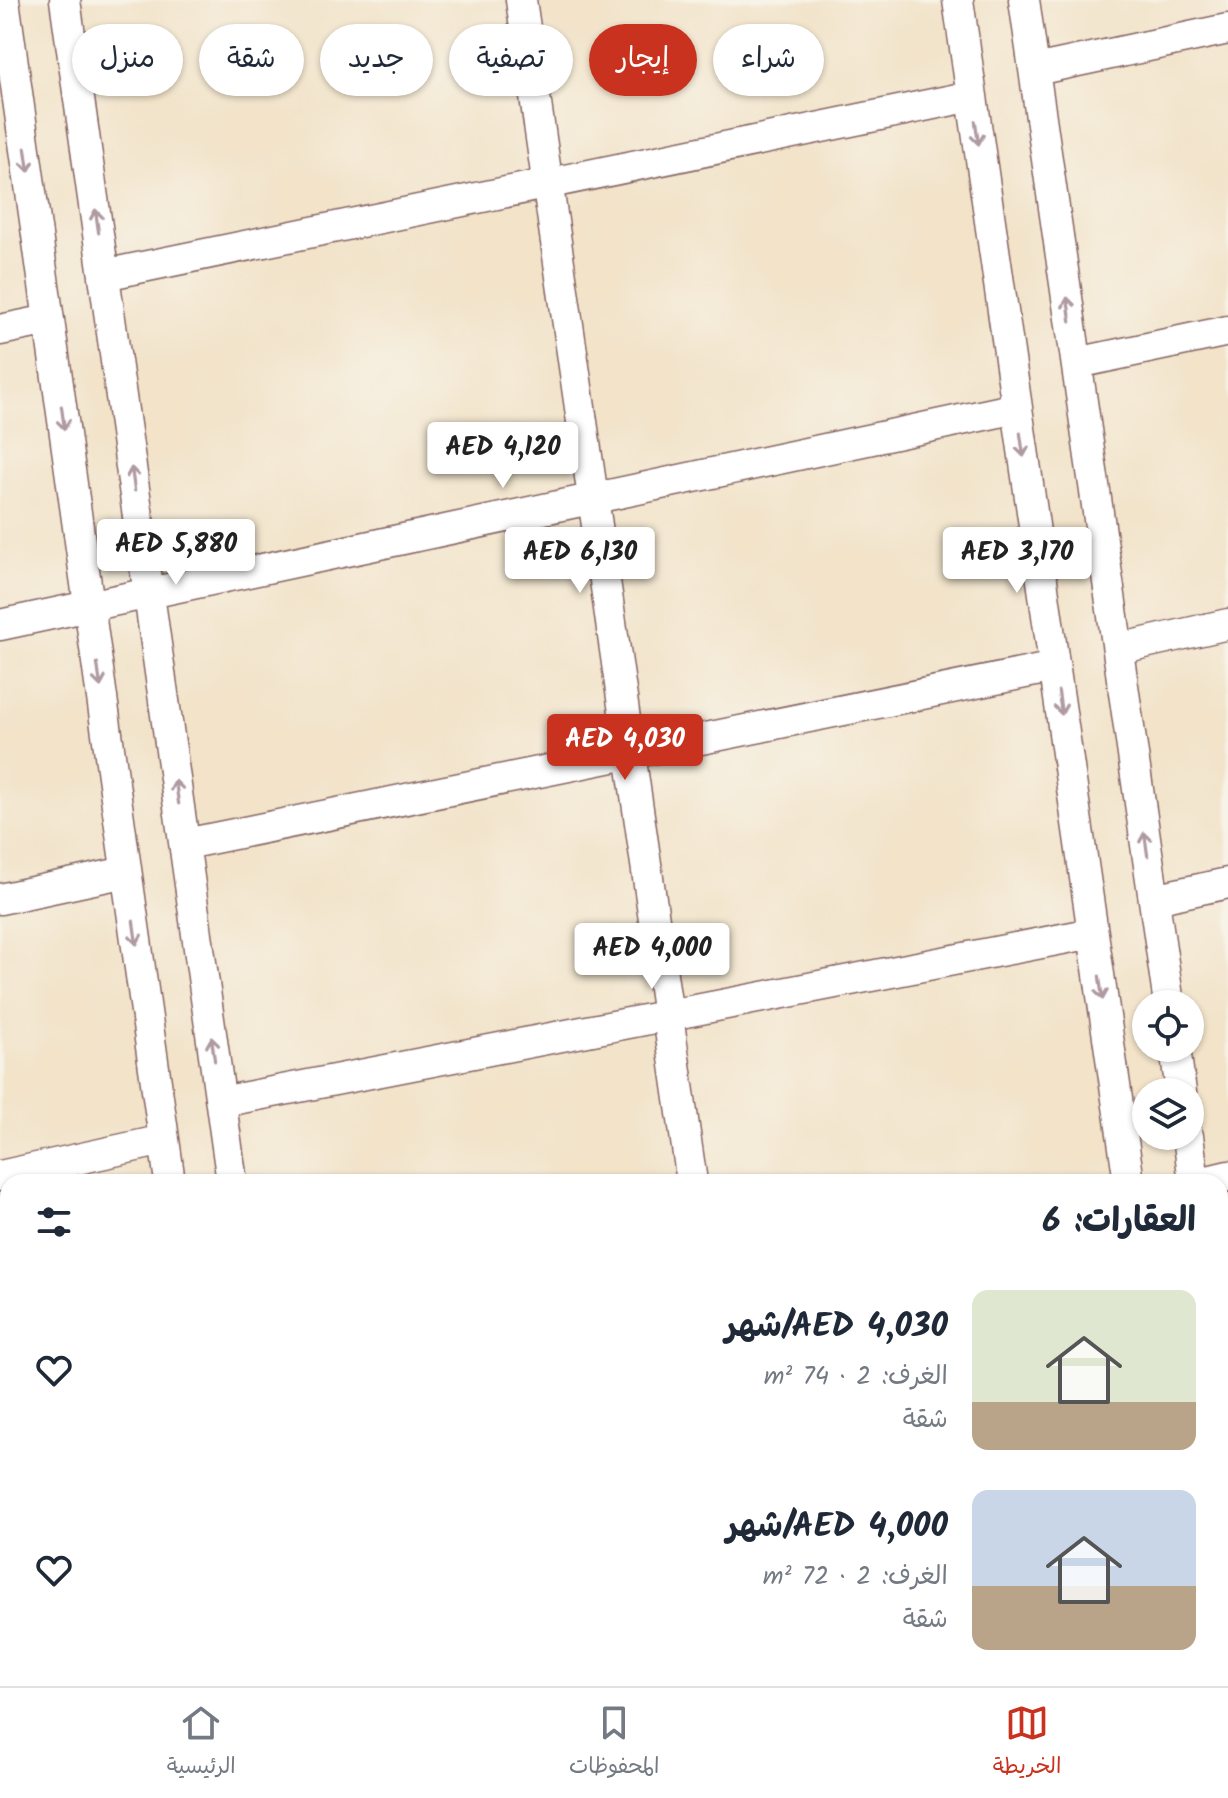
<!DOCTYPE html>
<html lang="ar">
<head>
<meta charset="utf-8">
<style>
  :root { --surface:#fff; --page:#f2f2f3; --text:#1f2937; --muted:#747a83; --line:#e0e1e3; --accent:#c8321e }
  body { margin:0; font-family:Kalam,"Playpen Sans Arabic",sans-serif; background:var(--page); color:var(--text); direction:rtl; height:100vh; display:flex; flex-direction:column; font-size:30px; white-space:nowrap }
  * { box-sizing:border-box; margin:0 }
  p { font-size:26px; color:var(--muted) }
  .icon { flex:none; width:44px; height:44px; fill:none; stroke:currentColor; stroke-width:2; stroke-linecap:round; stroke-linejoin:round }
  .map { position:relative; flex:1; overflow:hidden; direction:ltr }
  .side { position:absolute; left:0px; top:1174px; width:1228px; height:512px; display:flex; flex-direction:column; background:var(--surface); border-radius:24px 24px 0 0; box-shadow:0 2px 6px #0004; direction:rtl }
  .side>* { flex:none }
  .guide { position:absolute; left:24px; top:24px; width:800px; height:72px; direction:rtl; display:flex; gap:16px }
  .tools { position:absolute; left:1132px; top:990px; display:grid; gap:16px }
  .tools a { display:grid; place-items:center; width:72px; height:72px; border-radius:50%; background:var(--surface); box-shadow:0 2px 6px #0004; font-size:40px }
  .price { position:absolute; translate:-50% -68px; padding:0 18px; border-radius:8px; background:#fff; color:#222; font-size:26px; line-height:52px; filter:drop-shadow(0 2px 4px #0008) }
  .price::after { content:''; position:absolute; left:50%; top:48px; width:24px; height:18px; margin-left:-12px; background:inherit; clip-path:polygon(0 0,100% 0,50% 100%) }
  .price.active { background:var(--accent); color:#fff }
  ul { padding:0; list-style:none }
  li { display:flex; align-items:center; gap:24px; height:200px; padding:0 32px }
  li span { display:grid; place-items:center; flex:none; width:224px; height:160px; border-radius:16px; color:#555 }
  li>.icon { margin-inline-start:auto }
  span .icon { width:96px; height:96px; fill:#fffc; stroke-width:1 }
  li b { font-size:34px }
  h2 { display:flex; justify-content:space-between; align-items:center; height:96px; padding:0 32px; font-size:34px }
  .pill { padding:0 28px; border-radius:36px; background:var(--surface); box-shadow:0 2px 6px #0004; font-size:28px; line-height:72px }
  .pill.active { background:var(--accent); color:#fff }
  .menu { display:flex; justify-content:space-around; align-items:center; height:112px; border-top:2px solid var(--line); background:var(--surface); font-size:22px; color:var(--muted) }
  .menu a { display:grid; justify-items:center; gap:4px }
  .menu .active { color:var(--accent) }
  .map>svg:first-child { display:block }
  .lines { fill:none; stroke-linecap:round; stroke-linejoin:round }
  .minor-casing { stroke:#856462; stroke-width:33 }
  .minor { stroke:#fff; stroke-width:30 }
  .oneway { stroke:#ae9aa0 }
</style>
</head>
<body>
<div class="map">
<svg width="1228" height="1686" viewBox="0 0 1228 1686">
  <rect width="100%" height="100%" fill="#f7f3e8"/>
  <filter id="ink" filterUnits="userSpaceOnUse"><feTurbulence type="fractalNoise" baseFrequency=".0125" numOctaves="2"/><feDisplacementMap in="SourceGraphic" scale="16" xChannelSelector="R" yChannelSelector="G"/><feConvolveMatrix kernelMatrix="1 2 1 2 8 2 1 2 1" color-interpolation-filters="sRGB"/></filter>
  <filter id="wash" filterUnits="userSpaceOnUse"><feTurbulence type="fractalNoise" baseFrequency=".006" numOctaves="4" result="noise"/><feDisplacementMap in="SourceGraphic" scale="32" xChannelSelector="R" yChannelSelector="G"/><feGaussianBlur stdDeviation="1.8" result="paint"/><feColorMatrix in="noise" values="0 0 0 0 0 0 0 0 0 0 0 0 0 0 0 0 0 1.4 0 .05"/><feComposite in="paint" operator="in"/></filter>
  <g filter="url(#wash)">
    <rect width="100%" height="100%" fill="#f2e3c9"/>
  </g>
  <g filter="url(#ink)">
    <g class="lines">
      <g class="minor-casing">
        <path id="minor" d="M4,0L170,1182
          M65,0L232,1182
          M521,0L692,1182
          M958,0L1129,1182
          M1024,0L1169,1004
          M1035,70L1228,29
          M104,275L972,96
          M0,330L49,320
          M1077,363L1228,331
          M0,625L1017,408
          M1118,649L1228,624
          M185,844L1055,667
          M0,899L126,872
          M1154,899L1228,883
          M1175,1048L1181,1092
          M221,1102L1093,933
          M1188,1136L1194,1182
          M0,1176L164,1140
          M1203,1182L1228,1176
          M1220,1360L1228,1416
          M0,1453L8,1451
          M240,1678L241,1686
          M302,1678L303,1686
          M764,1678L765,1686
          M1200,1678L1201,1686
          M176,1686L213,1678"/>
      </g>
      <use href="#minor" class="minor"/>
    </g>
    <defs><path id="oneway-shaft" d="M-6 0H5M1.5-3L5.5 0L1.5 3" fill="none" stroke-width="1.6" stroke-linecap="round" stroke-linejoin="round" transform="scale(2)"/></defs>
    <g class="oneway">
      <use href="#oneway-shaft" transform="translate(977 133) rotate(82)"/>
      <use href="#oneway-shaft" transform="translate(27 160) rotate(82)"/>
      <use href="#oneway-shaft" transform="translate(97 221) rotate(-98)"/>
      <use href="#oneway-shaft" transform="translate(1069 309) rotate(-98)"/>
      <use href="#oneway-shaft" transform="translate(63 418) rotate(82)"/>
      <use href="#oneway-shaft" transform="translate(1022 445) rotate(82)"/>
      <use href="#oneway-shaft" transform="translate(133 479) rotate(-98)"/>
      <use href="#oneway-shaft" transform="translate(99 675) rotate(82)"/>
      <use href="#oneway-shaft" transform="translate(1060 703) rotate(82)"/>
      <use href="#oneway-shaft" transform="translate(177 792) rotate(-98)"/>
      <use href="#oneway-shaft" transform="translate(1146 844) rotate(-98)"/>
      <use href="#oneway-shaft" transform="translate(135 933) rotate(82)"/>
      <use href="#oneway-shaft" transform="translate(1101 988) rotate(82)"/>
      <use href="#oneway-shaft" transform="translate(213 1049) rotate(-98)"/>
    </g>
  </g>
</svg>
<div class="tools">
<a><svg class="icon" aria-label="locate" viewBox="0 0 24 24"><circle cx="12" cy="12" r="6"/><path d="M12 2v4M12 18v4M2 12h4M18 12h4"/></svg></a>
<a><svg class="icon" aria-label="layers" viewBox="0 0 24 24"><path d="M12 4l9 5-9 5-9-5zM3 14l9 5 9-5"/></svg></a>
</div>
<b class="price" style="left:503px;top:490px">AED 4,120</b>
<b class="price" style="left:176px;top:587px">AED 5,880</b>
<b class="price" style="left:580px;top:595px">AED 6,130</b>
<b class="price" style="left:1017px;top:595px">AED 3,170</b>
<b class="price active" style="left:625px;top:782px">AED 4,030</b>
<b class="price" style="left:652px;top:991px">AED 4,000</b>
<div class="guide">
<a class="pill">شراء</a>
<a class="pill active">إيجار</a>
<a class="pill">تصفية</a>
<a class="pill">جديد</a>
<a class="pill">شقة</a>
<a class="pill">منزل</a>
</div>
<section class="side">
<h2>العقارات: 6<svg class="icon" aria-label="filters" viewBox="0 0 24 24"><path d="M4 7h16M4 17h16"/><circle cx="9" cy="7" r="2"/><circle cx="15" cy="17" r="2"/></svg></h2>
<ul>
<li><span style="background:linear-gradient(#dfe7d0 70%,#b9a48a 0)"><svg class="icon" aria-label="home" viewBox="0 0 24 24"><path d="M3 11l9-7 9 7M6 9v11h12V9"/></svg></span><div><b>AED 4,030/شهر</b><p>الغرف: 2 · 74 m²</p><p>شقة</p></div><svg class="icon" aria-label="heart" viewBox="0 0 24 24"><path d="M12 20l-8-8c-3-5 5-10 8-4 3-6 11-1 8 4z"/></svg></li>
<li><span style="background:linear-gradient(#c9d6e8 60%,#b9a48a 0)"><svg class="icon" aria-label="home" viewBox="0 0 24 24"><path d="M3 11l9-7 9 7M6 9v11h12V9"/></svg></span><div><b>AED 4,000/شهر</b><p>الغرف: 2 · 72 m²</p><p>شقة</p></div><svg class="icon" aria-label="heart" viewBox="0 0 24 24"><path d="M12 20l-8-8c-3-5 5-10 8-4 3-6 11-1 8 4z"/></svg></li>
</ul>
</section>
</div>
<nav class="menu">
<a class="active"><svg class="icon" aria-label="map" viewBox="0 0 24 24"><path d="M3 6l6-2 6 2 6-2v14l-6 2-6-2-6 2zM9 4v14M15 6v14"/></svg>الخريطة</a>
<a><svg class="icon" aria-label="saved" viewBox="0 0 24 24"><path d="M7 4h10v16l-5-4-5 4z"/></svg>المحفوظات</a>
<a><svg class="icon" aria-label="home" viewBox="0 0 24 24"><path d="M3 11l9-7 9 7M6 9v11h12V9"/></svg>الرئيسية</a>
</nav>
</body>
</html>
